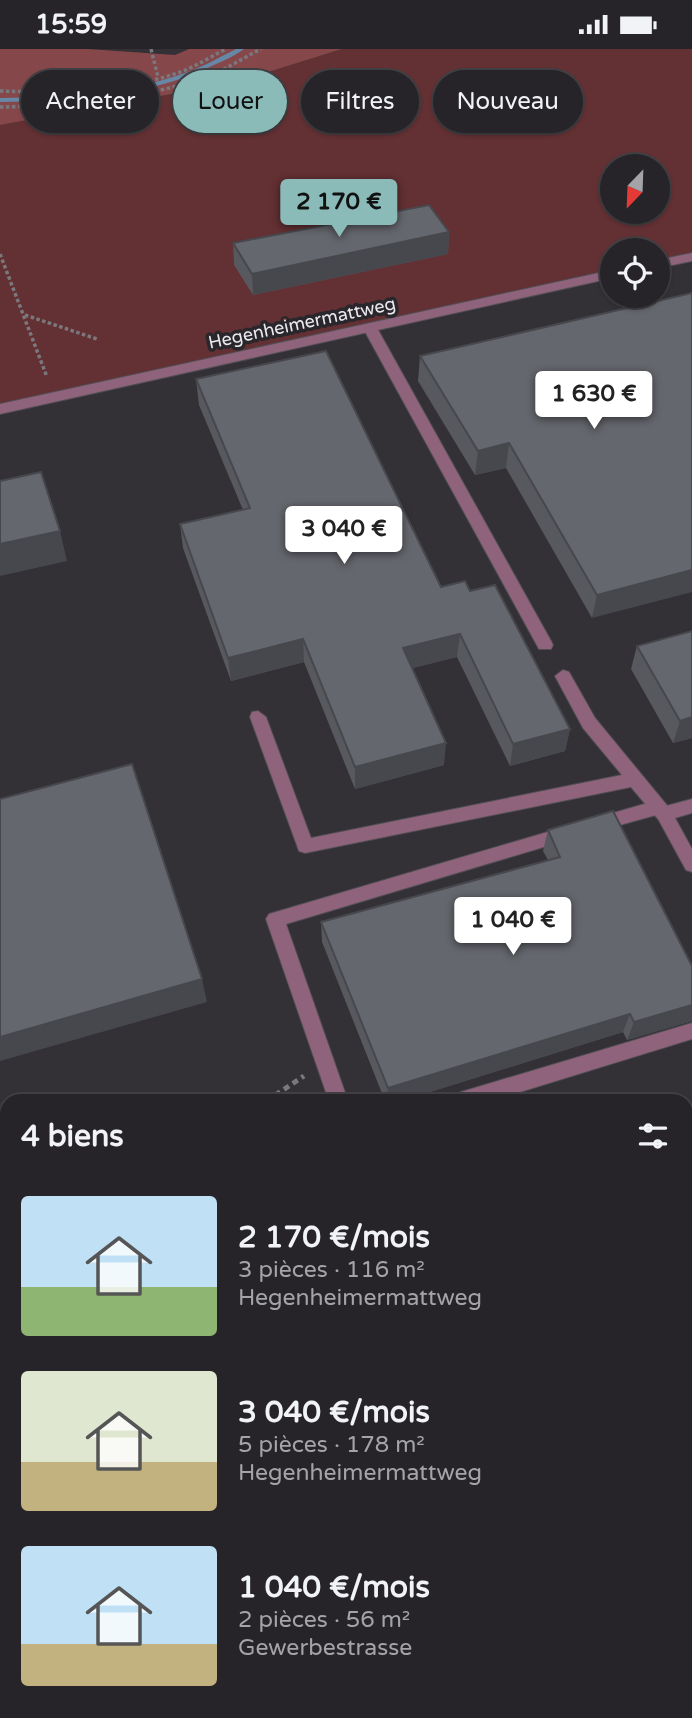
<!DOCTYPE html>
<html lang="fr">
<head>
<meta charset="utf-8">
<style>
  :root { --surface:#262428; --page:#2e2c30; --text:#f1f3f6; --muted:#a4a4a8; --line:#424145; --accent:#8bbbb9 }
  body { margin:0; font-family:"Varela Round",sans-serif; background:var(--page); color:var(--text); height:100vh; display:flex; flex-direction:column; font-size:26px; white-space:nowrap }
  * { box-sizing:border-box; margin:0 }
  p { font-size:23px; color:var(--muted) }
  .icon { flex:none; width:38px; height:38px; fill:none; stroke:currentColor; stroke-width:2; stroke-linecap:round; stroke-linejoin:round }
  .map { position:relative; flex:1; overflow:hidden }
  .drawer { position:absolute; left:0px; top:1045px; width:693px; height:625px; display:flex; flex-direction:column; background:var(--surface); border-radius:21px 21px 0 0; box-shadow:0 2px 5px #0004,0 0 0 2px var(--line) }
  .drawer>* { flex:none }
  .banner { position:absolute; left:21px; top:21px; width:651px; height:63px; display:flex; gap:14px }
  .needle { width:46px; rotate:203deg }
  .controls { position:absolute; left:600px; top:105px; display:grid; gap:14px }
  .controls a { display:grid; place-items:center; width:70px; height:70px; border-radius:50%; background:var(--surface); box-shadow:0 2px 5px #0004,0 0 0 2px var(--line); font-size:35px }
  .price { position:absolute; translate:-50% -60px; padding:0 16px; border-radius:7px; background:#fff; color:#222; font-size:23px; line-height:46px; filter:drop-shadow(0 2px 4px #0008) }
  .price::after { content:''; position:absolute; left:50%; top:42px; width:21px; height:16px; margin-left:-10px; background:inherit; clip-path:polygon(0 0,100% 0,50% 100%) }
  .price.current { background:var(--accent); color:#111 }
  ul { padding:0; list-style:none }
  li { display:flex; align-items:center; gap:21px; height:175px; padding:0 21px }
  li span { display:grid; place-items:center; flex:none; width:196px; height:140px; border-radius:7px; color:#555 }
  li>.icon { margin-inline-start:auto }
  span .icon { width:84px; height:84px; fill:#fffc; stroke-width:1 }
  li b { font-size:30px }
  h2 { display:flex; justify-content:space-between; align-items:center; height:84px; padding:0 21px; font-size:30px }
  .tag { padding:0 24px; border-radius:32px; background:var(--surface); box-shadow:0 2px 5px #0004,0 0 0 2px var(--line); font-size:24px; line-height:63px }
  .tag.current { background:var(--accent); color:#111 }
  .status { display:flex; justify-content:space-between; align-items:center; height:49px; padding:0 35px; background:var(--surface); direction:ltr }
  .status svg { height:19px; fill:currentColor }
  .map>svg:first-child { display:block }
  .green { fill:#633033; fill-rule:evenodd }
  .forest { fill:#85474a }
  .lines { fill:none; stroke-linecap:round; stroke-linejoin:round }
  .stream { fill:#6688a6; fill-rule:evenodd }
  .service-casing { stroke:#504e53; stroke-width:2 }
  .minor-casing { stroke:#504e53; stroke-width:2 }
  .tertiary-casing { stroke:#504e53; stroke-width:2 }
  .path-far1 { stroke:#7b787d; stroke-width:3.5; stroke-dasharray:3.5 2.5; stroke-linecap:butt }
  .path { stroke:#7b787d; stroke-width:5; stroke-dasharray:6 4.5; stroke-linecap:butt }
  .service { fill:#8f637c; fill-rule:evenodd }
  .minor { fill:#8f637c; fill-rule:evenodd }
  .tertiary { fill:#8f637c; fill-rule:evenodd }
  .wall { fill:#57595f }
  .shaded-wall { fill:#47484d }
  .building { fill:#65676e; stroke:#47484d; stroke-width:2 }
  .labels { text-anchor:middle; stroke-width:7; stroke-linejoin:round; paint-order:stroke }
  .far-street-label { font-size:18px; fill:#ebe9ed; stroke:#29262c }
</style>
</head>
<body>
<div class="status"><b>15:59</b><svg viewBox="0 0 49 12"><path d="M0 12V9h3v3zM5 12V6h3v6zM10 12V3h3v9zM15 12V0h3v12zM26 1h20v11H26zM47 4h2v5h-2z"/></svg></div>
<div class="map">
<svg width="692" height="1669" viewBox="0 0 692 1669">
  <rect width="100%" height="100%" fill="#333036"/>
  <path class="green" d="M342,0H692V208L658,215V201H612V225L0,360V76L233,34ZM612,117H658V163H612Z"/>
  <path class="forest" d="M0,0H88L175,6L189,0H342L233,34L0,76Z"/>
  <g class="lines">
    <path class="stream" d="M236,0H244C236,6 226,11 216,15C150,48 73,52 0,53V49C61,48 124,45 182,25C201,19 218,9 236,0Z"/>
    <g class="service-casing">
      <path id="service" d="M370,275L377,279L551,592L553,596L551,600H539L363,279Z
        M563,621L569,623L595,669L670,760L672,765L670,770H658L631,738L305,804L299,802L250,668L252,663L258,662L266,668L311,789L622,726L583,679L555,627Z
        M7,1145V1165L0,1168V1148Z"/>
    </g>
    <g class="minor-casing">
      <path id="minor" d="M692,750V764L675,769L692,800V823L686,821L656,766L595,783L589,781L586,776L589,771L658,751L666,757Z
        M568,777L574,779L577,784L574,789L286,875L348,1052H329L266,870L269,865Z
        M692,974V990L491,1052H452L454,1046L461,1043Z"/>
    </g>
    <g class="tertiary-casing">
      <path id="tertiary" d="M692,204V212L658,219V211Z
        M612,221V229L0,365V355Z"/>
    </g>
    <path class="path-far1" d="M151,0L158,28
      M0,42C60,44 126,43 183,22C198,16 212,7 226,0
      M0,58C69,57 142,51 208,27C227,20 243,9 261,0
      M628,201L648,196
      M0,205L47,328
      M25,266L97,290"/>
    <path class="path" d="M255,1052L277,1045L304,1027"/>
    <use href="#service" class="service"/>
    <use href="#minor" class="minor"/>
    <use href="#tertiary" class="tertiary"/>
  </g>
  <path class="wall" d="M449,183L448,205L253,246L234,216L233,194Z
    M692,244L592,569L506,419L475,426L418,332L420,307Z
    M196,330L441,538L470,542L570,680L565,702L510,717L457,608L412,619L444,716L355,740L304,613L231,632L183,499L180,475L243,461L199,356Z
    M692,582V689L673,694L631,620L637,597Z
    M548,781L692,917V972L627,991L623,983L401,1052H385L322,893L321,873L548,811L543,802Z"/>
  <path class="shaded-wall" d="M449,183L448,205L253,246L252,225Z
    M509,394L506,419L475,426L478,402Z
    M60,482L67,512L0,527V495Z
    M692,521V543L592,569L597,546Z
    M460,585L457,608L402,622L403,599Z
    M303,590L304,613L231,632L228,609Z
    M692,668V689L673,694L680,672Z
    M570,680L565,702L510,717L513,695Z
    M446,694L444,716L355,740V718Z
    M202,930L207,953L0,1012V988Z
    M692,956V972L627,991L634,973Z
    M630,965L623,983L401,1052H387L388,1039Z"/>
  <path class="building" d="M429,156L449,183L252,225L233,194Z
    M692,244V521L597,546L509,394L478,402L420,307Z
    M326,302L441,538L465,532L470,542L495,536L570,680L513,695L460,585L403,599L446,694L355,718L303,590L228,609L180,475L250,459L196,330Z
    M41,423L60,482L0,495V432Z
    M692,582V668L680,672L637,597Z
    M132,715L202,930L0,988V750Z
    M613,762L692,917V956L634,973L630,965L388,1039L321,873L560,808L548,781Z
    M196,1662H365L367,1669H197Z"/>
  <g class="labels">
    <g class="far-street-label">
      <text transform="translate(302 274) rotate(-12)" y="6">Hegenheimermattweg</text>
    </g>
  </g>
</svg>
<div class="controls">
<a><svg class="needle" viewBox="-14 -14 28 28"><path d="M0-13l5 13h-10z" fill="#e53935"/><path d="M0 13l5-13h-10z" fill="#a4a4a8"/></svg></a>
<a><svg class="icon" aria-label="locate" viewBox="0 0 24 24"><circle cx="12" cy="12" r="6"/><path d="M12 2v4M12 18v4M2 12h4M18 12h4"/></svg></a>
</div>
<b class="price current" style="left:339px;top:190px">2 170 €</b>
<b class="price" style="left:594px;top:382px">1 630 €</b>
<b class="price" style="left:344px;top:517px">3 040 €</b>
<b class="price" style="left:513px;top:908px">1 040 €</b>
<div class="banner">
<a class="tag">Acheter</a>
<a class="tag current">Louer</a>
<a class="tag">Filtres</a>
<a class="tag">Nouveau</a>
</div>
<section class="drawer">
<h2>4 biens<svg class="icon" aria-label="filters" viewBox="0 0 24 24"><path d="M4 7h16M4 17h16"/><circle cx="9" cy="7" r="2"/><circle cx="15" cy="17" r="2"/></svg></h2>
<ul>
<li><span style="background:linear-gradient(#bfe0f5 65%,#8fb573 0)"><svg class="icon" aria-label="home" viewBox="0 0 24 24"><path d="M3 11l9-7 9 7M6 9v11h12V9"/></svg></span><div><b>2 170 €/mois</b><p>3 pièces · 116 m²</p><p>Hegenheimermattweg</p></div></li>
<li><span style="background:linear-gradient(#dfe7d0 65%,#c2b280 0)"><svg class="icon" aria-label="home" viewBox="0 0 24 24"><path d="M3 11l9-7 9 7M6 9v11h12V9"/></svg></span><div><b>3 040 €/mois</b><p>5 pièces · 178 m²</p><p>Hegenheimermattweg</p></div></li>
<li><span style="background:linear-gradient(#bfe0f5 70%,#c2b280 0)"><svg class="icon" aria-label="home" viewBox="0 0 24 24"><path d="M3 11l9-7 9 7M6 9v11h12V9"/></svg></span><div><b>1 040 €/mois</b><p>2 pièces · 56 m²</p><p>Gewerbestrasse</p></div></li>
</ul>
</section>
</div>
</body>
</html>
